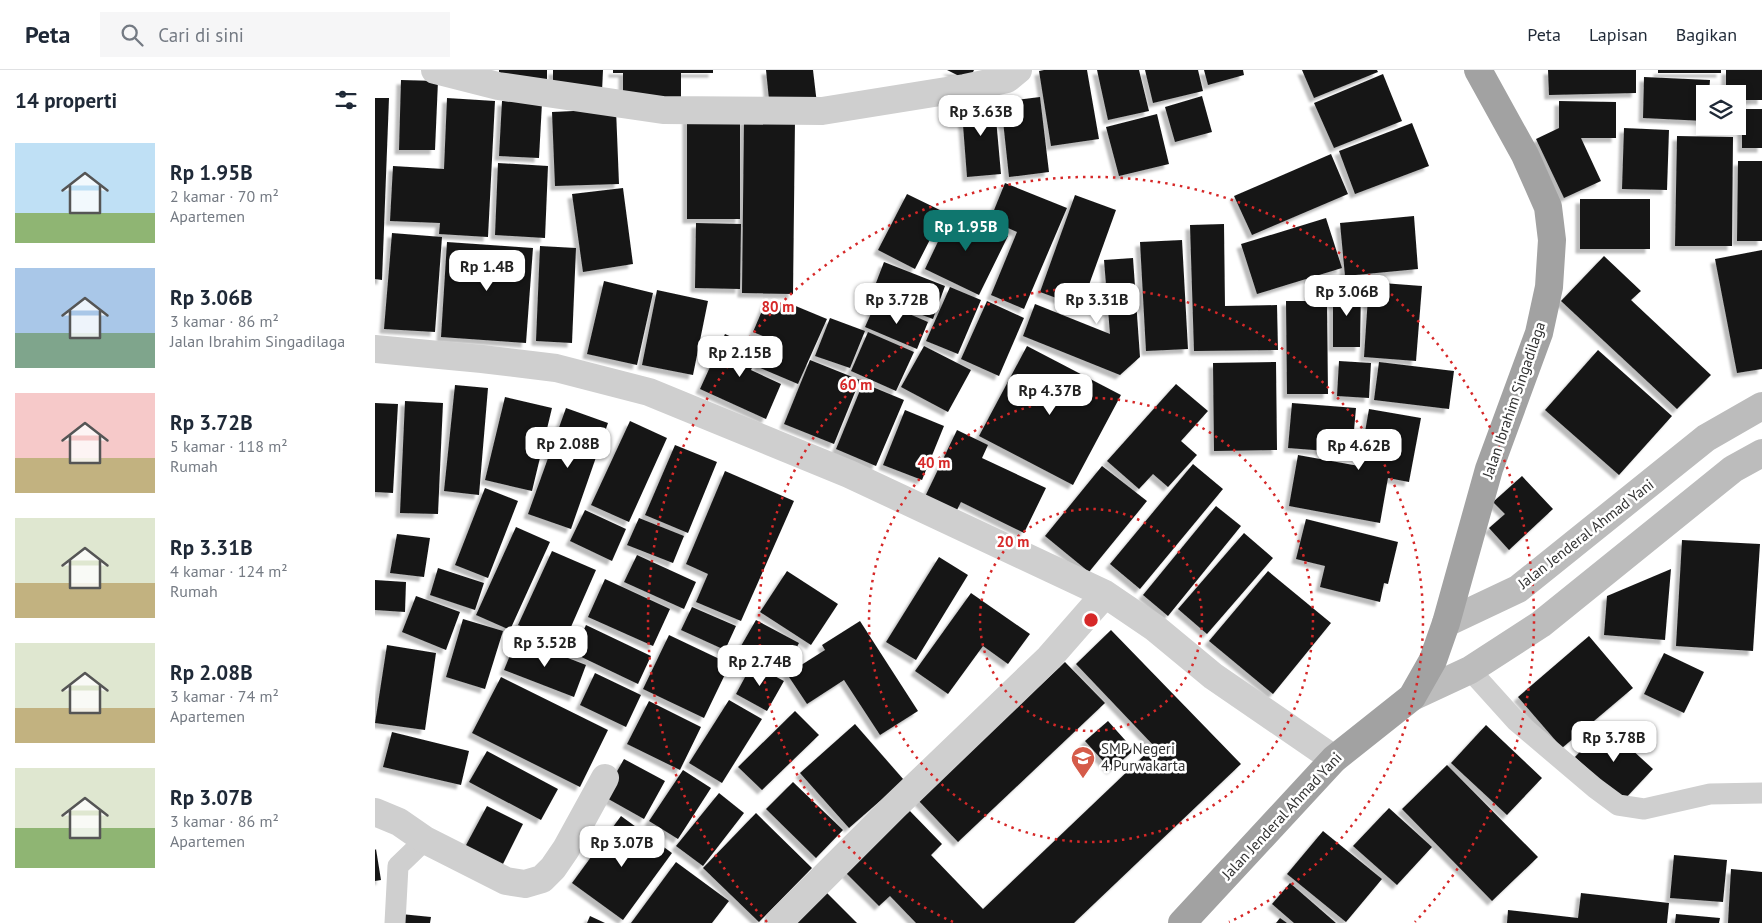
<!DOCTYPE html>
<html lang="id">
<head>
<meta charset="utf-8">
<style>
  :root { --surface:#fff; --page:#f6f6f7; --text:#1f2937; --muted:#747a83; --line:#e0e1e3; --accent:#0f766e }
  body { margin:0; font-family:"PT Sans",sans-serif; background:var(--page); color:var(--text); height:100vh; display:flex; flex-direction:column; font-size:19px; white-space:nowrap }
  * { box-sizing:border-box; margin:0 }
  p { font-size:16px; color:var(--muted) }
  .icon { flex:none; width:28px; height:28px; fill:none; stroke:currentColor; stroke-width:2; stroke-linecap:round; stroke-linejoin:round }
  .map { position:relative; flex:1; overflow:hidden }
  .details { display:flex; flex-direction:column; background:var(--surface); width:375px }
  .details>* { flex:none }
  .controls { position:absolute; left:1321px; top:15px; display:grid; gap:10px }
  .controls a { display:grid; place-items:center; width:50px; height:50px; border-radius:0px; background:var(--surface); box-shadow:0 2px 8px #0003; font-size:25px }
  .price { position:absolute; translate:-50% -42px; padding:0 11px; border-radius:10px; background:#fff; color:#222; font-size:16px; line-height:32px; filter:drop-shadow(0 1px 2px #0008) }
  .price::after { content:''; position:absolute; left:50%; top:30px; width:15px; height:11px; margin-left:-8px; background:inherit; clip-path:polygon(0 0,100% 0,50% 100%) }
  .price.selected { background:var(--accent); color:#fff }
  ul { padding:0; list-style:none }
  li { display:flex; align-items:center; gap:15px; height:125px; padding:0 15px }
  li span { display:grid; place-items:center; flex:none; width:140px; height:100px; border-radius:0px; color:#555 }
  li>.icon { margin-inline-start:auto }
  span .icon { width:60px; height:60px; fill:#fffc; stroke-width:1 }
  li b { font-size:21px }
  h2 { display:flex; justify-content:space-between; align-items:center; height:60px; padding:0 15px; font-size:21px }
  header { display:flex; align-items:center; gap:30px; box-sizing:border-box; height:70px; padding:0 25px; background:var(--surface); border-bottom:1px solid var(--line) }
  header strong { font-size:24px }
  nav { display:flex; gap:28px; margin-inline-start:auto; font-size:18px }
  .search { width:350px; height:45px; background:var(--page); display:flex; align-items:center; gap:12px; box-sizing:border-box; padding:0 18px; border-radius:0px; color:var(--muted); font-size:19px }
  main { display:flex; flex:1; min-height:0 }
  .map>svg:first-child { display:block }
  .building { fill:#191919; filter:url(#shadow) }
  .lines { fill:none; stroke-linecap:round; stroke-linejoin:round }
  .service { stroke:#cfcfcf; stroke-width:21 }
  .minor { stroke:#cfcfcf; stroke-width:28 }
  .secondary { stroke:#bcbcbc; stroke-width:28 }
  .trunk { stroke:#a2a2a2; stroke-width:28 }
  .ring { fill:none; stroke:#d62828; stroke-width:2.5; stroke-dasharray:2.5 5 }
  .labels { text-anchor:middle; stroke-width:5; stroke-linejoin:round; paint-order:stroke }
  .street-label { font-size:15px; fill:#323232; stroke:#fff }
  .poi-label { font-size:15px; fill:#323232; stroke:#fff; text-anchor:start }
  .centre { fill:#d62828; stroke:#fff; stroke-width:2.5 }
  .ring-label { font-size:15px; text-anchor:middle; font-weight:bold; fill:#d62828; stroke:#fff; stroke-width:5; stroke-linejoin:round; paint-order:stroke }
</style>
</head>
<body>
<header>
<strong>Peta</strong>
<div class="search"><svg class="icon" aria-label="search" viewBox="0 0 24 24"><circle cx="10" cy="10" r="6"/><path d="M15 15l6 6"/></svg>Cari di sini</div>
<nav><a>Peta</a><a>Lapisan</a><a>Bagikan</a></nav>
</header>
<main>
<section class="details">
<h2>14 properti<svg class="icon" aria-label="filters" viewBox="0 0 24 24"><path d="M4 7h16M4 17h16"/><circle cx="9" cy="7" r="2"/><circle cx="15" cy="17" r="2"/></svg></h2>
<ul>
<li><span style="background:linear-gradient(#bfe0f5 70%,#8fb573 0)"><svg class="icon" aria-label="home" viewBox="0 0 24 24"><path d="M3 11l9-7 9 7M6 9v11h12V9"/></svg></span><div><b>Rp 1.95B</b><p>2 kamar · 70 m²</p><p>Apartemen</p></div></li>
<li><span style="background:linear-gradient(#a9c7e8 65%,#7fa58c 0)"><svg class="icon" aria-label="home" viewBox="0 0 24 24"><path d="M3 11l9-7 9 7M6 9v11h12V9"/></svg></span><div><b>Rp 3.06B</b><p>3 kamar · 86 m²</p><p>Jalan Ibrahim Singadilaga</p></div></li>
<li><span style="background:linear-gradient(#f6c9c9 65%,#c2b280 0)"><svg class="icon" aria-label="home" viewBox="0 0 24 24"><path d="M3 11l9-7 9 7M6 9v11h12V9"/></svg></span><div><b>Rp 3.72B</b><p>5 kamar · 118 m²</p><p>Rumah</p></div></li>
<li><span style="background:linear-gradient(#dfe7d0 65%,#c2b280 0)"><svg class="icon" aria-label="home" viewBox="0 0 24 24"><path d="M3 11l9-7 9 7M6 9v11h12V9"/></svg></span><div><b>Rp 3.31B</b><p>4 kamar · 124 m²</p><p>Rumah</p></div></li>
<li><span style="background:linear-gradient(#dfe7d0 65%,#c2b280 0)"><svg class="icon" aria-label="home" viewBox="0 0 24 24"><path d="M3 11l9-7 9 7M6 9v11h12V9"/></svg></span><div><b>Rp 2.08B</b><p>3 kamar · 74 m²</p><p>Apartemen</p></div></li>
<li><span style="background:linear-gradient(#dfe7d0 60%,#8fb573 0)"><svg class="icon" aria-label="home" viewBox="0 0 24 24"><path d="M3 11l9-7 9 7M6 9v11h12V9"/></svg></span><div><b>Rp 3.07B</b><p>3 kamar · 86 m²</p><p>Apartemen</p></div></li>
</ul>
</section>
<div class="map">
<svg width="1387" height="853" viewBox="0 0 1387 853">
  <defs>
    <filter id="shadow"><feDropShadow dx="-4.5" dy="4.5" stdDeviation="1" flood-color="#0004"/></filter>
  </defs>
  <rect width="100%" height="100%" fill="#fff"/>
  <path class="building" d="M124,0H172V11L124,9Z
    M178,0H228L227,22L178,20Z
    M238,0H338V3H306V28H248V3H238Z
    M391,0H438L442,34L395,39Z
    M572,0H599L594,11Z
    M669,0H712L724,69L676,76L664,1Z
    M722,0H764L774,41L733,50Z
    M770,0H823L828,21L778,33Z
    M829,0H868L869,5L833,15Z
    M927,0H1002L1003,2L939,28Z
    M1173,0H1261V23L1174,25Z
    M1283,0H1346V3H1283Z
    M1351,0H1387V30H1362V24H1351Z
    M1008,4L1027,51L959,78L939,33Z
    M1269,7L1335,10L1334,24H1330V51L1268,48Z
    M26,10L63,11L60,80H24Z
    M619,26L626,104L592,107L586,29Z
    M827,26L837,62L800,72L790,37Z
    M665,27L674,102L634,107L626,32Z
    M0,28H14L7,210L0,209Z
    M72,28L120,31L113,167L64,164L65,153L15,151L18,96L69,99Z
    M127,31L167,33L164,88L124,86Z
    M1184,31L1241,32V68H1206L1226,111L1189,128L1161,69L1184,58Z
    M241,39L244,114L180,116L177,42Z
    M1367,39H1387V78H1367Z
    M782,44L794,94L744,106L731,57Z
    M312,48H365V149H312Z
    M369,49L420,50L418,224L367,223Z
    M1037,53L1054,96L980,124L964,81Z
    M1249,58L1294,60L1292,120L1247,119Z
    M1302,66L1358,67L1357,176H1300Z
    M956,84L973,124L877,165L859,126Z
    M1363,91H1387V171H1362Z
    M123,93L173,96L170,168L120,165Z
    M630,113L692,138L649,239L616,225L642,162L615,150Z
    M248,118L258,194L208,202L197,124Z
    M532,124L569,142L540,199L503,180Z
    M700,125L741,140L706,237L665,222Z
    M1205,129H1275V179H1205Z
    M578,140L633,166L604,225L550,199Z
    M1039,146L1043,199L970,206L965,153Z
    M951,148L967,198L882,224L866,174Z
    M321,153L366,154L365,219L320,218Z
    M849,154L850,236L902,235L903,280L819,281L815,155Z
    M17,163L67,167L60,262L9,259Z
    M807,170L813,279L771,281L765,172Z
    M72,172L158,178L151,273L66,267Z
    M165,176L201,178L197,273L161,271Z
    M1387,180V299L1362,303L1340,189Z
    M1229,186L1266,221L1256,230L1336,305L1302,339L1186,231Z
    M758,188L765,287L745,305L648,266L660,234L735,264L729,190Z
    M509,192L570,216L558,249L496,226Z
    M229,211L278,223L262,295L212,284Z
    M994,212L1047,216L1041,291L989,287Z
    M575,217L606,230L583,284L551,271Z
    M958,218H986L985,277H958Z
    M282,220L333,231L318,305L267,295Z
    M392,229L409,236L411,232L452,249L423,314L383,297L395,269L378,262Z
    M502,230L553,252L542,279L490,257Z
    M612,231L649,248L624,306L586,289Z
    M911,231H952L953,324H912Z
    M455,248L490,261L475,298L440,286Z
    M493,262L539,282L521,321L476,301Z
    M350,264L385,280L376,300L406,314L391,349L325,319Z
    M549,276L596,300L573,342L526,317Z
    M652,276L746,325L698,415L604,366Z
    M1223,280L1297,346L1244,405L1170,340Z
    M435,290L485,310L459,374L409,354Z
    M964,291L996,293L994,328L962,326Z
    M901,292L902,380L839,381L838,293Z
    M1004,292L1079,301L1074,339L999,330Z
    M488,313L529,330L501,396L461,379Z
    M801,314L833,341L806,371L822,385L793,417L778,404L764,419L732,391Z
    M80,315L113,318L104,425L69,421Z
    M130,327L177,338L157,421L110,410Z
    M30,331L68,333L63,444L25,443Z
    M0,333L23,334L18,423L0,422Z
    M917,333L981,338L977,383L913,378Z
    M191,338L233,353L196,459L153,444Z
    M994,339L1046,348L1034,412L1013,408L1005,453L914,436L923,385L984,396Z
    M530,340L569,356L547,410L508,395Z
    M255,351L292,368L254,452L216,435Z
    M582,360L613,375L607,388L671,418L649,463L586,432L577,450L546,435Z
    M300,375L342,392L313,463L270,445Z
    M818,394L848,419L765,519L735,494Z
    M727,396L772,431L714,502L670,466Z
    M350,401L419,431L366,551L321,532L333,504L311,494Z
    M1147,406L1178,439L1134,480L1114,458L1130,444L1118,432Z
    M110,418L143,431L113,508L80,495Z
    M841,436L866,456L793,546L768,525Z
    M210,440L251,459L237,491L195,471Z
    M264,448L309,466L298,493L252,475Z
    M931,449L1023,472L1013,514L1009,513L1005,532L945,517L950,496L921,489Z
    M141,457L175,472L135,560L101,545Z
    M869,463L898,488L832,564L803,539Z
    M22,464L55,468L49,507L15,503Z
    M1307,470L1385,474L1378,581L1301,576Z
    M177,481L221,500L188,575L143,555Z
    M262,485L321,512L309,539L249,512Z
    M564,487L593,505L541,590L511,572Z
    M63,498L109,513L100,540L55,525Z
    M1296,499L1290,570L1229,565L1232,526Z
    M412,501L463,534L436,575L385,542Z
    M893,501L956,553L898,624L834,571Z
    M230,509L295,539L278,576L213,547Z
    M0,510L31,512L30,542L0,540Z
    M596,523L655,564L633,594L608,576L573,624L540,601Z
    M41,526L85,542L71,580L27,562Z
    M317,537L361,556L350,580L306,560Z
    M88,549L128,561L110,619L71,607Z
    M381,550L424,573L410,600L366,576Z
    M485,551L543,641L505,665L469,610L432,634L412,604L450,580L447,575Z
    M211,555L276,586L263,614L198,583Z
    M736,560L866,694L699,853H541L515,826L504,836L469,801L533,739L567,774L556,785L608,839L779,676L701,594Z
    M294,565L355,594L329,648L268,619Z
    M1214,566L1258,618L1187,678L1143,627Z
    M142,568L211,595L199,627L129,600Z
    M12,575L61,583L50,660L0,653Z
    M1289,583L1329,602L1309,643L1269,624Z
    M690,592L730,633L583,772L543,730Z
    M377,594L409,611L392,641L361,624Z
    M220,603L266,625L251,657L205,635Z
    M126,607L233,660L205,717L97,663Z
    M354,630L387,649L347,713L314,693Z
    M274,631L326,657L305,700L252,674Z
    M420,641L444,665L387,720L363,697Z
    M733,651L759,680L736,700L710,671Z
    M480,654L529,710L474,758L425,703Z
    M1111,655L1167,708L1132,745L1076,693Z
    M1230,655L1278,699L1248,731L1200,687Z
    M17,662L94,681L86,715L8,697Z
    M112,681L183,719L166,750L94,712Z
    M249,689L290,711L269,749L228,726Z
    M1072,695L1163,787L1117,831L1027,739Z
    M308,700L336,718L303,769L274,751Z
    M418,712L468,760L441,788L391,739Z
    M344,723L369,743L328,796L301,776Z
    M112,736L148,754L127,796L90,777Z
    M1014,738L1057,777L1022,815L978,776Z
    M381,743L437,798L384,852L328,798Z
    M246,746L297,783L248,850L197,813Z
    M948,761L1007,809L971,852L912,804Z
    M1,779L6,810L0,811V780Z
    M1299,785L1352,790L1348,832L1295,828Z
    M301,792L354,831L337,853H256Z
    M1356,799L1387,802V853H1353Z
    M915,813L961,853H919L897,834Z
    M449,820L482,853H416Z
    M1206,823L1294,833L1292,853H1132L1133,840L1203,848Z
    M26,844L56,847L55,853H26Z
    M1301,844L1345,848L1344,853H1300Z
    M215,846L230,853H212Z
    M905,848L912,853H901Z"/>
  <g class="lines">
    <path class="service" d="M1095,600L1141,651L1220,718L1243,735L1269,739L1335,724L1387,723
      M20,853L23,796L50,770"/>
    <path class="minor" d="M60,0L123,16L288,40L447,41L590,18L632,9L643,0
      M0,279L107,289L181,298L274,322L474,404L730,524L780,558L838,606L959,689
      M0,742L24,752L50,770L131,811L150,814L167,809L178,798L191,779L230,708
      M403,853L520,736L674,588L730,524"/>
    <path class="secondary" d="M1071,553L1143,519L1331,368L1387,336
      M1037,627L1095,600L1166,554L1358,399L1387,383"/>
    <path class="trunk" d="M807,853L959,689L1037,627L1058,590L1071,553L1114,399L1164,263L1174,217L1177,170L1173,137L1150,85L1103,0"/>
  </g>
  <g class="ring">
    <circle cx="716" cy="550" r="111"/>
    <circle cx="716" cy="550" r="222"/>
    <path d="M578 852A332 332 0 1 1 854 852"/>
    <path d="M392 852A443 443 0 1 1 1040 852"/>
  </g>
  <defs>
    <g id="school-pin" transform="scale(1.25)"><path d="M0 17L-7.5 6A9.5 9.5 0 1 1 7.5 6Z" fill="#d55b49" stroke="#fff"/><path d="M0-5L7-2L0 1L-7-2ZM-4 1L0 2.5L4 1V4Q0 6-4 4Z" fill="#fff"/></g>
  </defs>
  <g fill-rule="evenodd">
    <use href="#school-pin" x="708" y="688"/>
  </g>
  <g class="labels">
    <g class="street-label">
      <text transform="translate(1139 330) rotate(-71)" y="5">Jalan Ibrahim Singadilaga</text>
      <text transform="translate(1211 464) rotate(-38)" y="5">Jalan Jenderal Ahmad Yani</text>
      <text transform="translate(907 746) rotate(-47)" y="5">Jalan Jenderal Ahmad Yani</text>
    </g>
    <g class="poi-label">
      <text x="726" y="684">SMP Negeri<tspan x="726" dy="17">4 Purwakarta</tspan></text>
    </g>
  </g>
  <circle cx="716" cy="550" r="8" class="centre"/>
  <g class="ring-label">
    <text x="403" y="242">80 m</text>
    <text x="481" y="320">60 m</text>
    <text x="559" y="398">40 m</text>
    <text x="638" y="477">20 m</text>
  </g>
</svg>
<div class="controls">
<a><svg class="icon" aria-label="layers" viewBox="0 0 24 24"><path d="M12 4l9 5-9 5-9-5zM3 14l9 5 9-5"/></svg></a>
</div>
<b class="price" style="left:606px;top:67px">Rp 3.63B</b>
<b class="price selected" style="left:591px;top:182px">Rp 1.95B</b>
<b class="price" style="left:112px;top:222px">Rp 1.4B</b>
<b class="price" style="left:972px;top:247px">Rp 3.06B</b>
<b class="price" style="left:522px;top:255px">Rp 3.72B</b>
<b class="price" style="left:722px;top:255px">Rp 3.31B</b>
<b class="price" style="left:365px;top:308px">Rp 2.15B</b>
<b class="price" style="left:675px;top:346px">Rp 4.37B</b>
<b class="price" style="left:193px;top:399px">Rp 2.08B</b>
<b class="price" style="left:984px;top:401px">Rp 4.62B</b>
<b class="price" style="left:170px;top:598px">Rp 3.52B</b>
<b class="price" style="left:385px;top:617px">Rp 2.74B</b>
<b class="price" style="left:1239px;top:693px">Rp 3.78B</b>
<b class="price" style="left:247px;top:798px">Rp 3.07B</b>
</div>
</main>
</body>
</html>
